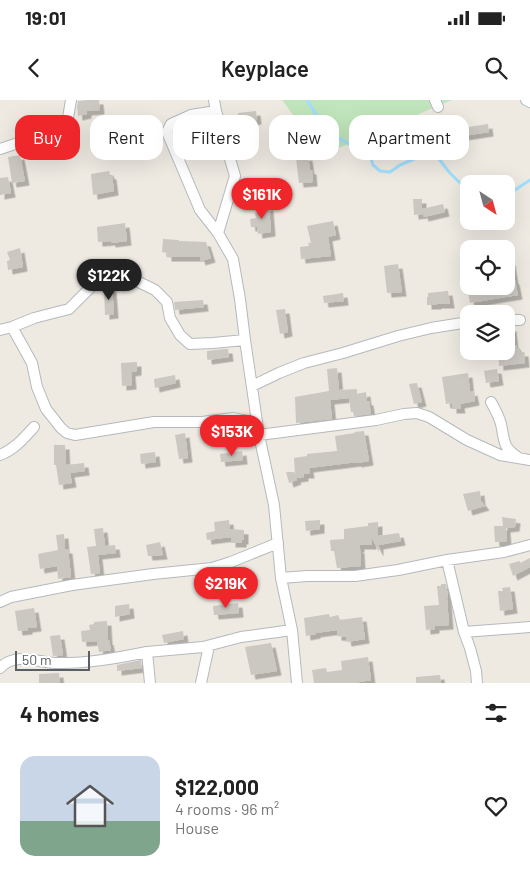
<!DOCTYPE html>
<html lang="en">
<head>
<meta charset="utf-8">
<style>
  :root { --surface:#fff; --page:#f6f6f6; --text:#222; --muted:#767676; --accent:#ef272b }
  body { margin:0; font-family:Barlow,sans-serif; background:var(--page); color:var(--text); height:100vh; display:flex; flex-direction:column; font-size:19px; white-space:nowrap }
  * { box-sizing:border-box; margin:0 }
  p { font-size:16px; color:var(--muted) }
  .icon { flex:none; width:28px; height:28px; fill:none; stroke:currentColor; stroke-width:2; stroke-linecap:round; stroke-linejoin:round }
  .map { position:relative; height:583px; overflow:hidden }
  .sheet { display:flex; flex-direction:column; background:var(--surface); flex:1 }
  .sheet>* { flex:none }
  .banner { position:absolute; left:15px; top:15px; width:500px; height:45px; display:flex; gap:10px }
  .needle { width:32px; rotate:144deg }
  .controls { position:absolute; left:460px; top:75px; display:grid; gap:10px }
  .controls a { display:grid; place-items:center; width:55px; height:55px; border-radius:10px; background:var(--surface); box-shadow:0 5px 20px #0002; font-size:25px }
  .scale { position:absolute; left:15px; bottom:12px; width:75px; box-sizing:border-box; padding-left:5px; border:2px solid #5a5f63; border-top:0; font-size:14px; line-height:18px; white-space:nowrap; color:#5a5f63; -webkit-text-stroke:4px #fff; paint-order:stroke }
  .price { position:absolute; translate:-50% -42px; padding:0 11px; border-radius:18px; background:var(--accent); color:#fff; font-size:16px; line-height:32px; filter:drop-shadow(0 1px 2px #0008) }
  .price::after { content:''; position:absolute; left:50%; top:30px; width:15px; height:11px; margin-left:-8px; background:inherit; clip-path:polygon(0 0,100% 0,50% 100%) }
  .price.current { background:#222; color:#fff }
  ul { padding:0; list-style:none }
  li { display:flex; align-items:center; gap:15px; height:125px; padding:0 20px }
  li span { display:grid; place-items:center; flex:none; width:140px; height:100px; border-radius:15px; color:#555 }
  li>.icon { margin-inline-start:auto }
  span .icon { width:60px; height:60px; fill:#fffc; stroke-width:1 }
  li b { font-size:21px }
  h2 { display:flex; justify-content:space-between; align-items:center; height:60px; padding:0 20px; font-size:21px }
  .tag { padding:0 18px; border-radius:15px; background:var(--surface); box-shadow:0 5px 20px #0002; font-size:18px; line-height:45px }
  .tag.current { background:var(--accent); color:#fff }
  .status { display:flex; justify-content:space-between; align-items:center; height:35px; padding:0 25px; background:var(--surface); direction:ltr }
  .status svg { height:14px; fill:currentColor }
  header { display:flex; justify-content:space-between; align-items:center; height:65px; padding:0 20px; background:var(--surface); font-size:22px; font-weight:600 }
  .map>svg:first-child { display:block }
  .green { fill:#c1e6bd }
  .lines { fill:none; stroke-linecap:round; stroke-linejoin:round }
  .stream { stroke:#a0dfff; stroke-width:3 }
  .building { fill:#cbc7c1; filter:url(#shadow) }
  .street-casing { stroke:#b5b9bd; stroke-width:12 }
  .street { stroke:#fff; stroke-width:10 }
</style>
</head>
<body>
<div class="status"><b>19:01</b><svg viewBox="0 0 49 12"><path d="M0 12V9h3v3zM5 12V6h3v6zM10 12V3h3v9zM15 12V0h3v12zM26 1h20v11H26zM47 4h2v5h-2z"/></svg></div>
<header><svg class="icon" aria-label="back" viewBox="0 0 24 24"><path d="M15 5l-7 7 7 7"/></svg>Keyplace<svg class="icon" aria-label="search" viewBox="0 0 24 24"><circle cx="10" cy="10" r="6"/><path d="M15 15l6 6"/></svg></header>
<div class="map">
<svg width="530" height="583" viewBox="0 0 530 583">
  <defs>
    <filter id="shadow"><feDropShadow dx="4.5" dy="4.5" stdDeviation="0" flood-color="#0004"/></filter>
  </defs>
  <rect width="100%" height="100%" fill="#eeeae2"/>
  <path class="green" d="M282,0H452L329,52L313,42Z"/>
  <g class="lines">
    <path class="stream" d="M307,0L325,29L371,58L373,65L380,71L390,72L400,65L428,53L436,55L449,72L469,92
      M506,96L530,80"/>
  </g>
  <path class="building" d="M88,0H99L100,10L87,11V14L78,16L77,7L78,1Z
    M256,11L257,20L240,23L238,13Z
    M488,24L489,32L457,37L456,29Z
    M20,55L25,81L12,83L8,57Z
    M308,56L310,70H312L313,82L299,83L296,58Z
    M109,71L110,75H112L114,91L93,95L91,74Z
    M8,77L11,93L0,95V78Z
    M413,99H422V109L443,104L445,112L424,117L422,110L423,114L414,115Z
    M269,106L271,132L258,134L257,127H251L250,119L256,118L255,113H257V108Z
    M333,121L336,135L328,137L331,156L301,159L300,147L309,146L308,143H311L307,126Z
    M125,123L127,141L111,143V141L98,142L97,127Z
    M163,139L179,140V141L206,142L211,158L201,161L200,157H167V153L162,152Z
    M20,148L23,167L8,170L7,161L10,160L7,152Z
    M506,161H511L514,180H515L518,195L470,203L467,188L478,186H506Z
    M398,164L402,192L387,193L384,166Z
    M112,187L114,214L105,215L104,188Z
    M448,191L450,204H437V205H427V197H428V193Z
    M343,193L344,201L324,203L323,196Z
    M203,200L204,207L175,210L174,202Z
    M285,209L288,232L280,234L276,210Z
    M506,227H512L514,245H516L517,249L520,248V252H524L525,263L499,266L498,251H506Z
    M225,249H228L229,257L208,260L207,259V251Z
    M137,262V271L131,272L132,285L122,286L121,263Z
    M337,268L339,290L357,289V294L366,292L367,301H369L371,314L354,316L353,312H351L349,298L330,300L332,319L296,323L295,297L329,291L327,269Z
    M497,269L499,281L486,283L484,271Z
    M468,273L470,292L473,291L475,301L460,304L461,309H452V303L446,304L442,277Z
    M175,275L176,283L155,288L154,279Z
    M417,283L422,302L414,304L409,284Z
    M364,331L369,361L357,363V362L309,368L310,374H304V377L296,378L297,380L289,383L286,372H294L295,374L294,358L307,356V354L337,351L335,336L355,333L354,332Z
    M185,333L188,358L179,359L175,335Z
    M54,345H65L66,365L84,363L85,371L70,373L72,383L59,385L56,365H54Z
    M242,351L243,360L221,362L220,354Z
    M155,352L156,362L141,364L140,354Z
    M480,391L481,401L485,406L468,411L463,394Z
    M502,417L516,419L515,427L506,428L507,442H495L494,426H503Z
    M229,420L230,429L244,430V440H242V443H231V437L207,440L206,433L215,431L214,422Z
    M320,420V429L306,431L305,421Z
    M378,422V436L399,433L401,441L379,445V452L372,438V445H360V448H357L360,449L361,466L337,468L334,451H331L330,440L344,439V429L368,426V423Z
    M103,428L105,446L115,445L116,453L98,455L100,473L91,474L87,447L96,446L94,429Z
    M64,434L65,449H68L71,477L58,479L57,466L40,469L38,454L58,450L56,435Z
    M160,442L163,455L148,456L146,445Z
    M530,458V467L513,476L509,464L520,461V463Z
    M441,484H446L448,496L447,499L449,525L435,526V529L426,530L424,506L439,505L437,486H441Z
    M510,487L513,509L500,511L498,491H503L502,488Z
    M238,503L239,513L214,515L213,506Z
    M129,504L130,514L115,517V506Z
    M34,508L37,527L28,528V530L18,531L15,511Z
    M329,514L330,517L338,515L340,520L362,517L365,539L347,542L346,537L337,536V530L316,533V534L306,536L304,518Z
    M107,521L108,541L109,540L111,550L99,552L97,541L82,542L81,531L90,530L89,525L94,524V522Z
    M183,531L184,539L164,543L162,535Z
    M60,535L63,555L53,556L50,536Z
    M271,543L277,571L251,575L245,547Z
    M368,557L371,580L354,583H314L312,570L326,568L327,572L342,570L341,561Z
    M141,560L142,568L117,571V565Z
    M59,573L60,583H39V574Z
    M440,575L441,583H416V577Z"/>
  <g class="lines">
    <g class="street-casing">
      <path id="street" d="M214,0L216,11L235,76L218,133L233,159L240,199L245,240L259,335L274,405L281,478L292,530L297,583
        M435,0L438,7
        M526,0L530,2
        M216,11L191,15L171,24L167,32L200,110L218,133
        M0,49L24,41L44,43L64,37L69,30L68,18L71,0
        M506,220H520
        M12,227L32,263L37,287L46,309L61,328L67,333L75,335L154,322H202L233,318L257,323
        M0,230L12,227L34,218L69,209L93,185L98,172L103,170L110,168L155,190L167,202L170,218L180,235L190,244L213,243L245,240
        M252,286L279,273L304,263L343,253L398,236L431,228L469,222
        M491,302C495,309 499,317 501,324C505,342 502,347 519,358
        M259,335L376,320L404,314L417,313L429,317L467,340L500,355L530,360
        M0,355C15,349 24,338 34,327
        M447,460L464,532L470,548L476,571L477,583
        M281,478L307,476H355L398,470L447,460L504,452L530,445
        M0,502L11,497L72,485L153,474L212,468L231,462L278,443
        M464,532L530,527
        M147,552L203,547L241,537L292,530
        M0,568C15,552 36,562 55,563C86,564 117,558 147,552L150,583
        M201,583L209,546"/>
    </g>
    <use href="#street" class="street"/>
  </g>
</svg>
<div class="controls">
<a><svg class="needle" viewBox="-14 -14 28 28"><path d="M0-13l5 13h-10z" fill="#e53935"/><path d="M0 13l5-13h-10z" fill="#767676"/></svg></a>
<a><svg class="icon" aria-label="locate" viewBox="0 0 24 24"><circle cx="12" cy="12" r="6"/><path d="M12 2v4M12 18v4M2 12h4M18 12h4"/></svg></a>
<a><svg class="icon" aria-label="layers" viewBox="0 0 24 24"><path d="M12 4l9 5-9 5-9-5zM3 14l9 5 9-5"/></svg></a>
</div>
<div class="scale">50 m</div>
<b class="price" style="left:262px;top:120px">$161K</b>
<b class="price current" style="left:109px;top:201px">$122K</b>
<b class="price" style="left:232px;top:357px">$153K</b>
<b class="price" style="left:226px;top:509px">$219K</b>
<div class="banner">
<a class="tag current">Buy</a>
<a class="tag">Rent</a>
<a class="tag">Filters</a>
<a class="tag">New</a>
<a class="tag">Apartment</a>
</div>
</div>
<section class="sheet">
<h2>4 homes<svg class="icon" aria-label="filters" viewBox="0 0 24 24"><path d="M4 7h16M4 17h16"/><circle cx="9" cy="7" r="2"/><circle cx="15" cy="17" r="2"/></svg></h2>
<ul>
<li><span style="background:linear-gradient(#c9d6e8 65%,#7fa58c 0)"><svg class="icon" aria-label="home" viewBox="0 0 24 24"><path d="M3 11l9-7 9 7M6 9v11h12V9"/></svg></span><div><b>$122,000</b><p>4 rooms · 96 m²</p><p>House</p></div><svg class="icon" aria-label="heart" viewBox="0 0 24 24"><path d="M12 20l-8-8c-3-5 5-10 8-4 3-6 11-1 8 4z"/></svg></li>
</ul>
</section>
</body>
</html>
